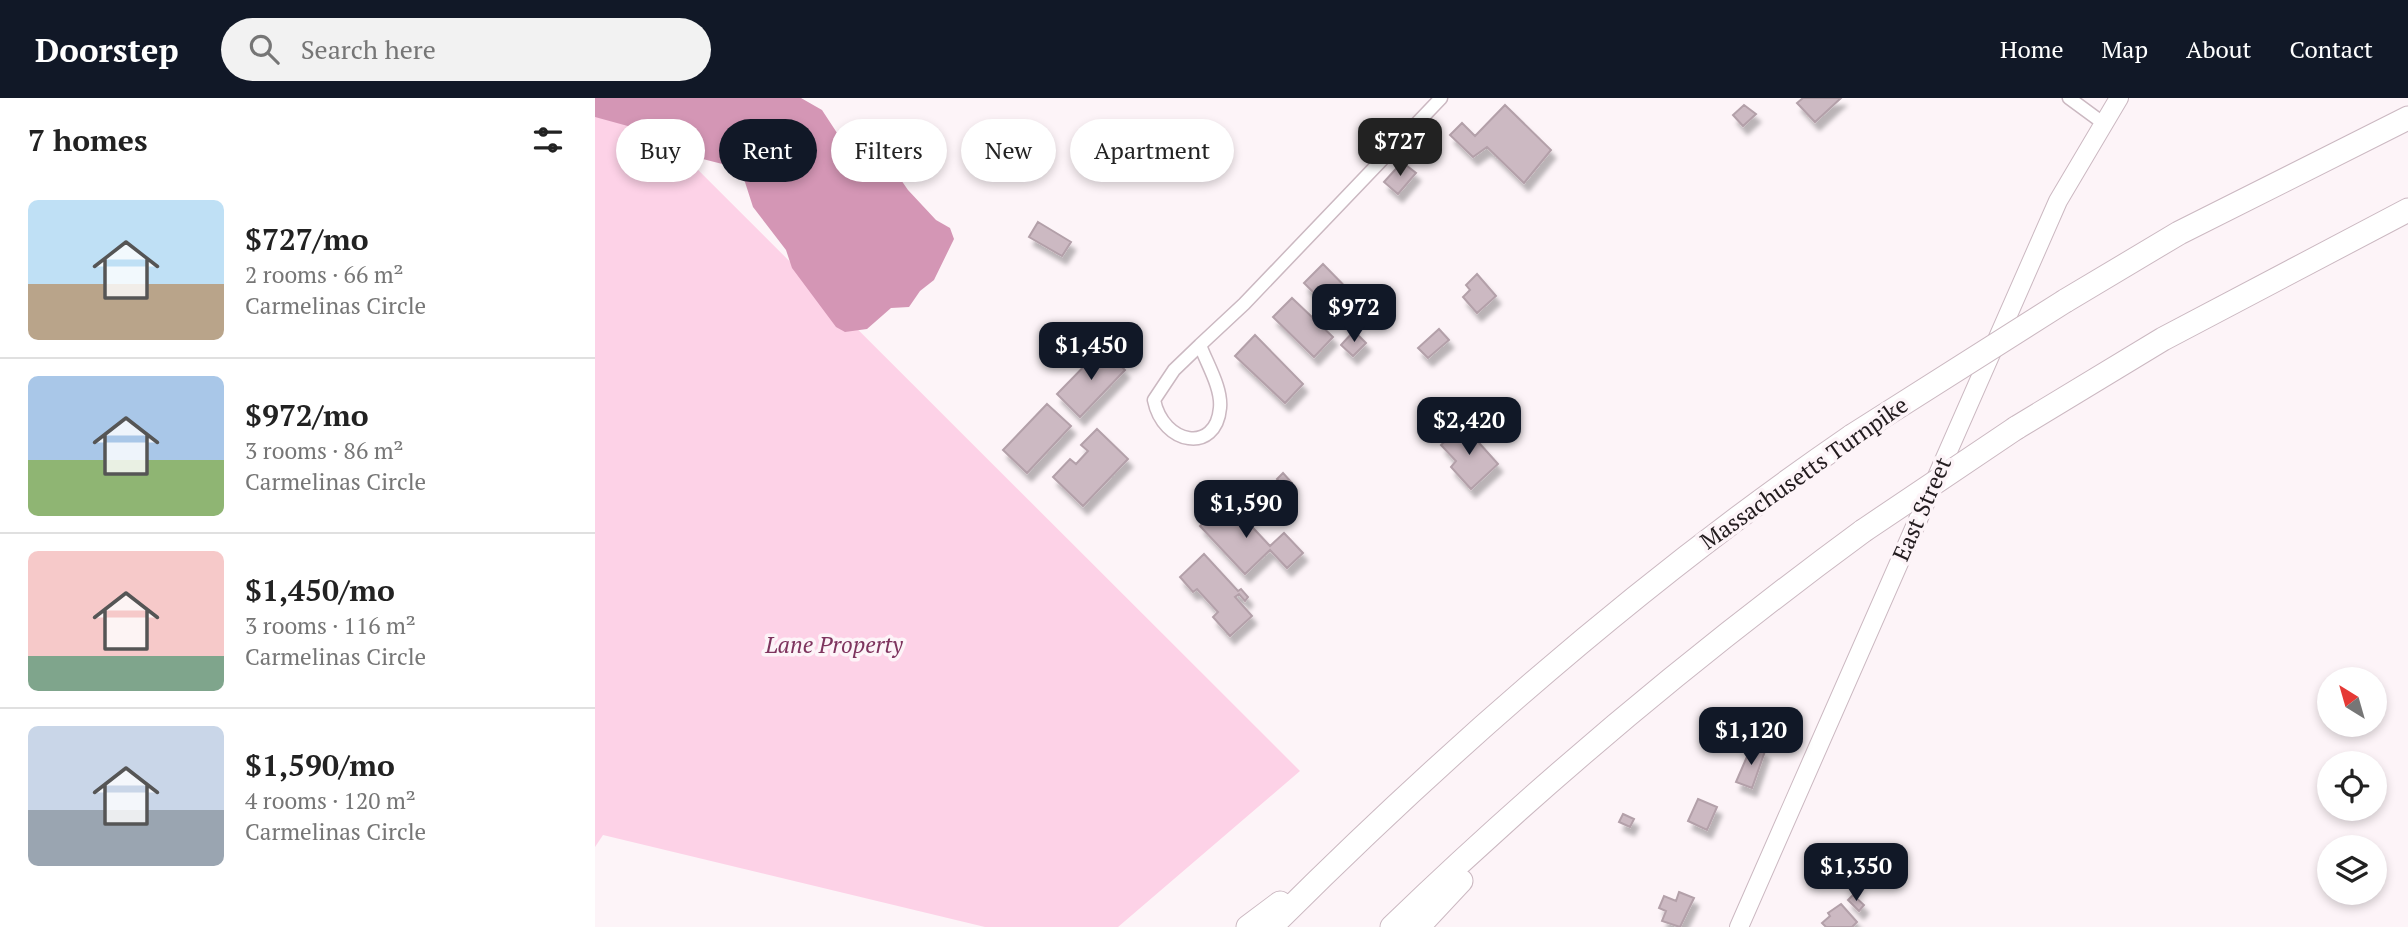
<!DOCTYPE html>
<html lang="en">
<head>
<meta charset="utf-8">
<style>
  :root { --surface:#fff; --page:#f2f2f2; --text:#222; --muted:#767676; --line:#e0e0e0; --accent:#111827 }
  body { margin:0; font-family:"PT Serif",serif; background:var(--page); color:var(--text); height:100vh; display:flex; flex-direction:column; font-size:26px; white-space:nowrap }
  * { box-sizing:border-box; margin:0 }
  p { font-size:23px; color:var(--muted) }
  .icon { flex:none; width:38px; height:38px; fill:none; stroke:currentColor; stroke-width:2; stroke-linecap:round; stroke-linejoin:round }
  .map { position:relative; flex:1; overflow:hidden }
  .side { display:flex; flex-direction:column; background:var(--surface); width:595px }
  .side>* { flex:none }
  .banner { position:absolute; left:21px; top:21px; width:665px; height:63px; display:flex; gap:14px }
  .needle { width:46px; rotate:323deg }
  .buttons { position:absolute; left:1722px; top:569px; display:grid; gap:14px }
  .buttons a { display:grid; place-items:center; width:70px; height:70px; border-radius:50%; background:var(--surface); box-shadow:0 4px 10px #0003; font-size:35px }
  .price { position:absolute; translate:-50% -60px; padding:0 16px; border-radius:14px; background:var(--accent); color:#fff; font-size:23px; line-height:46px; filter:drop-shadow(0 2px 4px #0008) }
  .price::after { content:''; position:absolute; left:50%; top:42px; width:21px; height:16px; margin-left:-10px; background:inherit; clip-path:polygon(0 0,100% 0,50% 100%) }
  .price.active { background:#222; color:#fff }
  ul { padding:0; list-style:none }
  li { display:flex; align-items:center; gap:21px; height:175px; padding:0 28px }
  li+li { border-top:2px solid var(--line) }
  li span { display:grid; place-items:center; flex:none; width:196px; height:140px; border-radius:10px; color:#555 }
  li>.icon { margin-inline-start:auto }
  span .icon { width:84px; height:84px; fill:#fffc; stroke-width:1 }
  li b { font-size:30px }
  h2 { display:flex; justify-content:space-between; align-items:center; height:84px; padding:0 28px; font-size:30px }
  .pill { padding:0 24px; border-radius:32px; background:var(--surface); box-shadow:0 4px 10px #0003; font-size:24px; line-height:63px }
  .pill.active { background:var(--accent); color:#fff }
  header { display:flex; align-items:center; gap:42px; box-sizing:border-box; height:98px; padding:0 35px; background:var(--accent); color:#fff }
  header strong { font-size:33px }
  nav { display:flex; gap:38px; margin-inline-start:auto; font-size:24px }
  .search { width:490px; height:63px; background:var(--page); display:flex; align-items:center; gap:18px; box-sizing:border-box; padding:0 24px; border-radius:38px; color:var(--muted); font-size:26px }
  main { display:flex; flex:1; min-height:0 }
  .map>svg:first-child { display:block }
  .green { fill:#fdd2e7 }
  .water { fill:#d496b5 }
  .building { fill:#ccb9c2; stroke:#b3a0a9; stroke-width:2; filter:url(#shadow) }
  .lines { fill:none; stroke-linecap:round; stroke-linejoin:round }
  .street-casing { stroke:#cbb8c1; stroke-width:15 }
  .secondary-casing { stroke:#cbb8c1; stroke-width:20 }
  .highway-casing { stroke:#cbb8c1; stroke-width:25 }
  .street { stroke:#fff; stroke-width:12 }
  .secondary { stroke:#fff; stroke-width:18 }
  .highway { stroke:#fff; stroke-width:23 }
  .highway-bridge-casing { stroke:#cbb8c1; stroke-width:25; stroke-linecap:butt }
  .highway-bridge { stroke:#fff; stroke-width:23 }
  .labels { text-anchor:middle; stroke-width:7; stroke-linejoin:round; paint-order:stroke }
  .street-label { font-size:23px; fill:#231c1f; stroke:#fdf4f8 }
  .park-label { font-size:23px; font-style:italic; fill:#7e345e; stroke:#fdf4f8 }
</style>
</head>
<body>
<header>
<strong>Doorstep</strong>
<div class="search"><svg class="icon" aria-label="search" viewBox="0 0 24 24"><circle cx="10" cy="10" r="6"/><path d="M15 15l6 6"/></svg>Search here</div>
<nav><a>Home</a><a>Map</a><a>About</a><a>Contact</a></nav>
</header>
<main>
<section class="side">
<h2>7 homes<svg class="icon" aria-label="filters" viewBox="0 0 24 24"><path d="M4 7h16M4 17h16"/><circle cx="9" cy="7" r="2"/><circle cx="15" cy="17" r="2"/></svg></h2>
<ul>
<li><span style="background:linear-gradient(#bfe0f5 60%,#b9a48a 0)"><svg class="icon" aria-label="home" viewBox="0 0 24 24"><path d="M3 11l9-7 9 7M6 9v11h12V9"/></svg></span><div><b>$727/mo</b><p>2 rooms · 66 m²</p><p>Carmelinas Circle</p></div></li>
<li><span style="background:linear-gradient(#a9c7e8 60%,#8fb573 0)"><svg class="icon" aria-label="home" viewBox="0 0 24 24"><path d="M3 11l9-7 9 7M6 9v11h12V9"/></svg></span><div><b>$972/mo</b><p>3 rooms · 86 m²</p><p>Carmelinas Circle</p></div></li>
<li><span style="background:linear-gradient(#f6c9c9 75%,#7fa58c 0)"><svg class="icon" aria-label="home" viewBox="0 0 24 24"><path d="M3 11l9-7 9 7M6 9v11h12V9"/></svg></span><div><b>$1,450/mo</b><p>3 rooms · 116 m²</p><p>Carmelinas Circle</p></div></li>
<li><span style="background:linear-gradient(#c9d6e8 60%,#9aa5b1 0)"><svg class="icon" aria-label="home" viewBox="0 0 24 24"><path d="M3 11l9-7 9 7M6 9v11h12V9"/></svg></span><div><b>$1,590/mo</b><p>4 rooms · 120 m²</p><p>Carmelinas Circle</p></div></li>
</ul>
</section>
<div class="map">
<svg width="1813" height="829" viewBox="0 0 1813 829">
  <defs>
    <filter id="shadow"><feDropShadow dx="4.5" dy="8" stdDeviation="2" flood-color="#0004"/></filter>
  </defs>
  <rect width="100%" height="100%" fill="#fdf4f8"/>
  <path class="green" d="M0,0H31L705,673L523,829H390L8,737L0,749Z"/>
  <path class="water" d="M0,0H206L227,12L246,41L277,48L286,53L313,92L341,122L355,130L359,141L339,182L325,193L314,209L296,210L272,231L250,234L241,229L197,170L191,152L158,109L149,81L139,69L100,59L51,33L0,19Z"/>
  <path class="building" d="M1208,0H1246L1220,24L1202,5Z
    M910,7L956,52L929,85L892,49L878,59L855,37L867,25L880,38Z
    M1149,7L1161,16L1148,28L1138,17Z
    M807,64L821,75L803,96L789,84Z
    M443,124L476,144L467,158L434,139Z
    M728,166L770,209L751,227L709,185Z
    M882,176L901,198L882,215L868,199L875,192L871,187Z
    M697,200L738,239L719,259L678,219Z
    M844,231L854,242L833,260L823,250Z
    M759,233L771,245L758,258L746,247Z
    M660,237L708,286L690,305L640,258Z
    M507,250L530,272L485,319L462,296Z
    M452,306L476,328L432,375L408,352Z
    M868,327L903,366L876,391L856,369L861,363L846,347Z
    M502,331L533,361L488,408L458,379L475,361L481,366L493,353L486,347Z
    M688,375L697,385L691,391L682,381Z
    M632,402L675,448L689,435L708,455L692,470L675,452L650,476L605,428Z
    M609,456L643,493L646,491L653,499L650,503L644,496L640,499L657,518L635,538L618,519L623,514L602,491L598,494L585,479Z
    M1157,647L1170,653L1157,690L1141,684Z
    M1103,701L1122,709L1112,732L1093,723Z
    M1028,716L1039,721L1035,729L1024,724Z
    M1084,794L1099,800L1085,829L1067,823L1071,813L1064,810L1069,798L1081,803Z
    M1258,797L1269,807L1264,813L1253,802Z
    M1246,806L1262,824L1257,829H1231L1227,825L1235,818L1233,815Z"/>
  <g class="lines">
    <g class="street-casing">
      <path id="street" d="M1474,0L1508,25
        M605,247L649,206L846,0
        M605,247C612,266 627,290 625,310C621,356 568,347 559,302L579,272Z"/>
    </g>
    <g class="secondary-casing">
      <path id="secondary" d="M1144,829L1463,103L1524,0"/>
    </g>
    <g class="highway-casing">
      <path id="highway" d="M1470,203L1584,135L1813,20
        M1421,330L1568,241L1813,112
        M653,829L685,805
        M676,829C856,649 1047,482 1257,338
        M797,829C945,686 1102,555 1268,433
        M823,829L866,783"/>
    </g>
    <use href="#street" class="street"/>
    <use href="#secondary" class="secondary"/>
    <use href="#highway" class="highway"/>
    <g class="highway-bridge-casing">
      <path id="highway-bridge" d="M1257,338L1470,203
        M1268,433L1421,330"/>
    </g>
    <use href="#highway-bridge" class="highway-bridge"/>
  </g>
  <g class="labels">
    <g class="street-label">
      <text transform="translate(1209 375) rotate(-35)" y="8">Massachusetts Turnpike</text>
      <text transform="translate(1327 411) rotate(-66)" y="8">East Street</text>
    </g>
    <g class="park-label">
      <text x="239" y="555">Lane Property</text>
    </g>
  </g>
</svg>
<div class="buttons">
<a><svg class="needle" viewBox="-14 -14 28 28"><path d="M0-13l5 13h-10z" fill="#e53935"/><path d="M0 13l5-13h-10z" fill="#767676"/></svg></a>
<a><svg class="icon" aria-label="locate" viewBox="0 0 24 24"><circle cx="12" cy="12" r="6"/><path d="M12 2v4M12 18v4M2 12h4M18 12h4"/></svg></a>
<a><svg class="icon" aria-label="layers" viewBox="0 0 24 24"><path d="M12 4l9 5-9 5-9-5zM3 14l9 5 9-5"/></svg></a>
</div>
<b class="price active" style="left:805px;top:80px">$727</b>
<b class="price" style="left:759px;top:246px">$972</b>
<b class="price" style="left:496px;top:284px">$1,450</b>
<b class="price" style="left:874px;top:359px">$2,420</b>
<b class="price" style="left:651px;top:442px">$1,590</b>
<b class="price" style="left:1156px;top:669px">$1,120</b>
<b class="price" style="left:1261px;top:805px">$1,350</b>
<div class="banner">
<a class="pill">Buy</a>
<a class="pill active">Rent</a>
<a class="pill">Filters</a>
<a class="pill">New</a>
<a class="pill">Apartment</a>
</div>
</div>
</main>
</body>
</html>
